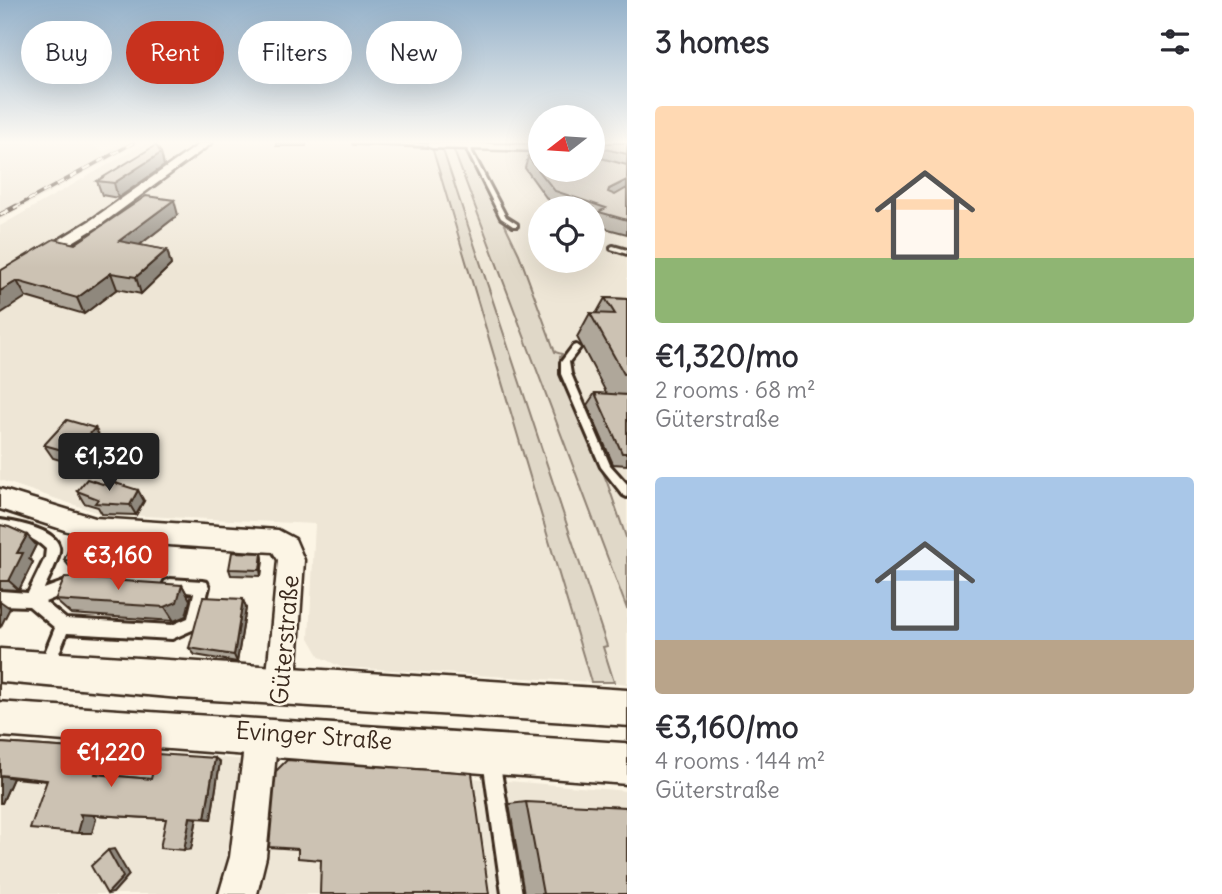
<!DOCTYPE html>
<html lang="en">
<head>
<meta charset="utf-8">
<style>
  :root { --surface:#fff; --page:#f2f2f3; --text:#2b2b33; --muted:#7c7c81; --accent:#c8321e }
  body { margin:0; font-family:Delius,sans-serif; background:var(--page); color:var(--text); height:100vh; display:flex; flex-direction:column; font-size:26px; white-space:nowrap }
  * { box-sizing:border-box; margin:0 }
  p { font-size:23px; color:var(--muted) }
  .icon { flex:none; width:38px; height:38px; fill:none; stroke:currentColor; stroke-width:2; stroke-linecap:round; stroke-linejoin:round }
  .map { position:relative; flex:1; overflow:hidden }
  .details { display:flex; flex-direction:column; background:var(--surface); width:595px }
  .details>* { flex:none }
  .top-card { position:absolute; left:21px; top:21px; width:500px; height:63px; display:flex; gap:14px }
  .needle { width:46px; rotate:253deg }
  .buttons { position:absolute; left:528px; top:105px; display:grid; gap:14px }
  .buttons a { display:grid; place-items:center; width:77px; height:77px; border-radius:50%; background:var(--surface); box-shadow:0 7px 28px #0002; font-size:35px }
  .price { position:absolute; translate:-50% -60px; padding:0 16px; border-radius:7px; background:var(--accent); color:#fff; font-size:23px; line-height:46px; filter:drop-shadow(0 2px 4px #0008) }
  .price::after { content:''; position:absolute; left:50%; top:42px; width:21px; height:16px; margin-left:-10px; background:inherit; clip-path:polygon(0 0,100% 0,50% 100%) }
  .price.current { background:#222; color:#fff }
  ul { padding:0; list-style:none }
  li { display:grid; align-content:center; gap:14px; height:371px; padding:0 28px }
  li span { display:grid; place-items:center; height:217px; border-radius:7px; color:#555 }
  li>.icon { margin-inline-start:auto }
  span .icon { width:126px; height:126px; fill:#fffc; stroke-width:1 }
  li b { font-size:30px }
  h2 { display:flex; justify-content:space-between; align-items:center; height:84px; padding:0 28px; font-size:30px }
  .pill { padding:0 24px; border-radius:32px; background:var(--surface); box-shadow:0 7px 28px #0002; font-size:24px; line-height:63px }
  .pill.current { background:var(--accent); color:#fff }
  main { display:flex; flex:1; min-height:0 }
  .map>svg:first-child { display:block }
  .built { fill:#eee6d6; fill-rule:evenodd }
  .green { fill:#e0d8c8; stroke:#8e8173; stroke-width:2 }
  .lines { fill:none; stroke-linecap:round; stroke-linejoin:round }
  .lane-casing { stroke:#3b2a1e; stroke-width:6 }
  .street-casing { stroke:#3b2a1e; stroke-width:5 }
  .primary-casing { stroke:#3b2a1e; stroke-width:5 }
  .lane { fill:#fcf5e5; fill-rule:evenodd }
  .street { fill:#fcf5e5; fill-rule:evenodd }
  .primary { fill:#fcf5e5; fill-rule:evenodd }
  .tram { stroke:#3b2a1e; stroke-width:2.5 }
  .rail-far1-casing { stroke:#3b2a1e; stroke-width:3.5 }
  .rail-casing { stroke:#3b2a1e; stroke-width:5 }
  .rail-far1 { stroke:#fcf5e5; stroke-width:2.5; stroke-dasharray:8; stroke-linecap:butt }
  .rail { stroke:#fcf5e5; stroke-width:3.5; stroke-dasharray:10; stroke-linecap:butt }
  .wall { fill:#afa79a; stroke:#3b2a1e; stroke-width:2 }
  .shaded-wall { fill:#8f887d; stroke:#3b2a1e; stroke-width:2 }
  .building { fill:#ccc2b3; stroke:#3b2a1e; stroke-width:2 }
  .labels { text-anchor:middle; stroke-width:5; stroke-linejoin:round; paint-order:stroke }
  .near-street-label { font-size:24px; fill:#3b2a1e; stroke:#fcf5e5 }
</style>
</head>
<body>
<main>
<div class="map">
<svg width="627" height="894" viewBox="0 0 627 894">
  <rect width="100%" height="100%" fill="#fcf5e5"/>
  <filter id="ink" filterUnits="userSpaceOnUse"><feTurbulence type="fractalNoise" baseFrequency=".0143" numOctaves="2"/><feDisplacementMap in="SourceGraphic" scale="14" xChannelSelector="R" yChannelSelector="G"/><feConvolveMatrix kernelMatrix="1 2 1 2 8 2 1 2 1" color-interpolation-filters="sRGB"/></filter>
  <g filter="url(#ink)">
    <path class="built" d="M0,143H89L104,152L121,143H138L0,220Z
      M146,143H432L591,682L341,667L320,657L309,638L315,524L102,514L0,480V226Z
      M441,147L535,150L541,170H593L627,175V540L607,482L563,375L561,354L555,352L519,254L466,149L454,148L627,609V684L614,682L603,646L607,645ZM541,208H593V261H541Z
      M0,743L269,761L627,791V894H0Z"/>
    <path class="green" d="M432,147L443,150L607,646L603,647L614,682H591Z
      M453,148H465L485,183L519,254L555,352L562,354L560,357L563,375L607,482L627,540V609Z"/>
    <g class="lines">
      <g class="lane-casing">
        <path id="lane" d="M354,143H410L434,145L432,146Z
          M467,145L471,146L472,152L506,217L517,224V226H513L501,218L468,152Z
          M613,246L627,250V254L611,249V247Z
          M576,345L580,348L569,362L571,374L610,465L627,484V497L623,495L601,467L561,374V362L573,346Z
          M0,520C14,522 56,529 59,547C61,557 48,579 44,589L71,579L76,581L78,585L76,589L45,602L66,619L172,625L188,618L194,593L165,589L163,585L165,581L170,579L202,581L207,582L209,587L199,627L172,639L67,633L52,670L47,672L42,670L40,665L55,628L29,606L0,605V591L28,593L45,558L46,549C33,536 18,533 0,530Z
          M491,752L497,754L499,760L522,894H502L483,760L485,754Z"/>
      </g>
      <g class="street-casing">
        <path id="street" d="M201,143H212L99,226L0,286V276L91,220Z
          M429,143L541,145V151L432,148L429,147Z
          M0,489L95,518L278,530L295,539L304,560L295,695L291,706L280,710L269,706L265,695L278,560L273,552L95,540L0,509Z
          M262,716L273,721L278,732L266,857L257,894H219L230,857L246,732L251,721Z"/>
      </g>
      <g class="primary-casing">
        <path id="primary" d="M0,649L627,690V784L0,736Z"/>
      </g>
      <use href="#lane" class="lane"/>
      <use href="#street" class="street"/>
      <use href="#primary" class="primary"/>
      <path class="tram" d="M0,683L177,699L627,727
        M0,701L627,742"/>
      <g class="rail-far1-casing">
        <path id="rail-far1" d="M14,208L133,143"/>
      </g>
      <g class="rail-casing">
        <path id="rail" d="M0,215L17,206"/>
      </g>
      <use href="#rail-far1" class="rail-far1"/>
      <use href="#rail" class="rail"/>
    </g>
    <path class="wall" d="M276,143H306V146H276Z
      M593,143H627V234L593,225L596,219L593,218V208H565L550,203L525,168L530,150L541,170H593Z
      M161,153L164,166L118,198L102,195L97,181Z
      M178,215L139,245L167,250L171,265L141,294L117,289L84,314L26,297L0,271L75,244Z
      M605,298L627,299V465L613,464L587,405L595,393L607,394L577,337L590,313L596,314Z
      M95,428L102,441L81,466L53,458L44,445Z
      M77,491L144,501L136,515L102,514L98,507L84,503Z
      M0,525L36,545L29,559L33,562L19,590L0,589Z
      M90,544L94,549L87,567L69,566L64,560Z
      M262,553L263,559L261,576L231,575L229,569Z
      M182,585L190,600L186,616L174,621L71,614L55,600Z
      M246,608L237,662L195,655L189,648Z
      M0,743L102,750L114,755L108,775L151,779L220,762L211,819L197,818L191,849L184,850L166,819L93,815L96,819L92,833H78L47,781L13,778L2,803H0Z
      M526,802L627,894H524L509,804Z"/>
    <path class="shaded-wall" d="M161,153L164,166L118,198L114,183Z
      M627,180V189L604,201L609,189Z
      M174,200L178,215L124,257L119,241Z
      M167,250L171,265L141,294L136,277Z
      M111,273L117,289L84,314L77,298Z
      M17,281L26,297L0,314V291Z
      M95,428L102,441L81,466L73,453Z
      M138,490L144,501L136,515L130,505Z
      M27,535L36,545L29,559L33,562L19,590L9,581L17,553Z
      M90,544L94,549L87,567L82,561Z
      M262,553L263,559L261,576L260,570Z
      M182,585L190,600L186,616L174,621L165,607Z
      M243,599L246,608L237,662L234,655Z
      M0,601L10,608L0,628Z
      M102,750L114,755L107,777L95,774Z
      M215,758L220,762L211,819L205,818Z
      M0,775L13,778L2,803H0Z
      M80,814L93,815L96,819L92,833H78Z
      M190,817L197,818L191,849L184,850Z
      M114,849L129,875L113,893L108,894V850Z"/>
    <path class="building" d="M593,143H627V154L596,147L597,157L627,165V180L609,189L608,192L615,195L627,188V220L599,212L606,208L555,191L528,157L530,150L541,145V170H593Z
      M156,145L161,153L114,183L97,181Z
      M146,196L174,200L119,241L167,250L136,277L111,273L77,298L17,281L0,291V271L54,239L75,244Z
      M605,298L627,299V374H624L590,313L615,314Z
      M595,393L627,395V453H622Z
      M67,420L95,428L73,453L44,445Z
      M87,479L109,486L112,482L138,490L130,505L95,503L98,499L77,491Z
      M0,525L9,527L27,535L17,553H23L9,581H0Z
      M71,543L90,544L82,561L64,560Z
      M232,552L262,553L260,570L229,569Z
      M65,577L182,585L177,602L165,607L55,600Z
      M203,597L243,599L234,655L189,648Z
      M0,743L102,750L95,774L151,779L157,754L215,758L205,818L190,817L184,850L160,848L166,819L80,814L82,818L78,833L30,829L47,780L0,775Z
      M287,760L472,773L489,894H320L321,860L298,858V849L269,847L276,771Z
      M526,802L626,807L627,811V894H543Z
      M108,850L123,877L107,894L91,866Z"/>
  </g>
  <linearGradient id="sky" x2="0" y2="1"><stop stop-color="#94b1ca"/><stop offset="0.53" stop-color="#fefaf3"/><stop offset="1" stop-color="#fefaf3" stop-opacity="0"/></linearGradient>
  <rect width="627" height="268" fill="url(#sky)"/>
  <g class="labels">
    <g class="near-street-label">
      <text transform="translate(285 640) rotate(-85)" y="8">Güterstraße</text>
      <text transform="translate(314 736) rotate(4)" y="8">Evinger Straße</text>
    </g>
  </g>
</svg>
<div class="buttons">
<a><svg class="needle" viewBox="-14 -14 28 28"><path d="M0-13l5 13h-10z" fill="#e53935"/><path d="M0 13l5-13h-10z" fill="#7c7c81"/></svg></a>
<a><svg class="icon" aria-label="locate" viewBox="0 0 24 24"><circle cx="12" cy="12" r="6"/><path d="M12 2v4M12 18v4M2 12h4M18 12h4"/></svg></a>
</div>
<b class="price current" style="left:109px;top:493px">€1,320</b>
<b class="price" style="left:118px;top:592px">€3,160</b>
<b class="price" style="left:111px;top:789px">€1,220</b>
<div class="top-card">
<a class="pill">Buy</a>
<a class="pill current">Rent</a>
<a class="pill">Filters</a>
<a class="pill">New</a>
</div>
</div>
<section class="details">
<h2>3 homes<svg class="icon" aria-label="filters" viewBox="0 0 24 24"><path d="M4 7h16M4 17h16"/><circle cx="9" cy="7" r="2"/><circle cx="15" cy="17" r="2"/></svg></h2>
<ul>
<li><span style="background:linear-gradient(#ffd9b3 70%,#8fb573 0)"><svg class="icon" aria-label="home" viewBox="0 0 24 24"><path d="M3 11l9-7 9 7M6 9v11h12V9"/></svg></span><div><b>€1,320/mo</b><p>2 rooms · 68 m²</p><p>Güterstraße</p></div></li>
<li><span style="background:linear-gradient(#a9c7e8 75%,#b9a48a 0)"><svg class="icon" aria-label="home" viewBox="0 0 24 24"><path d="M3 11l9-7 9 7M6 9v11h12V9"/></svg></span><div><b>€3,160/mo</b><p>4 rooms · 144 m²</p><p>Güterstraße</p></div></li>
</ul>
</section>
</main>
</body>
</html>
